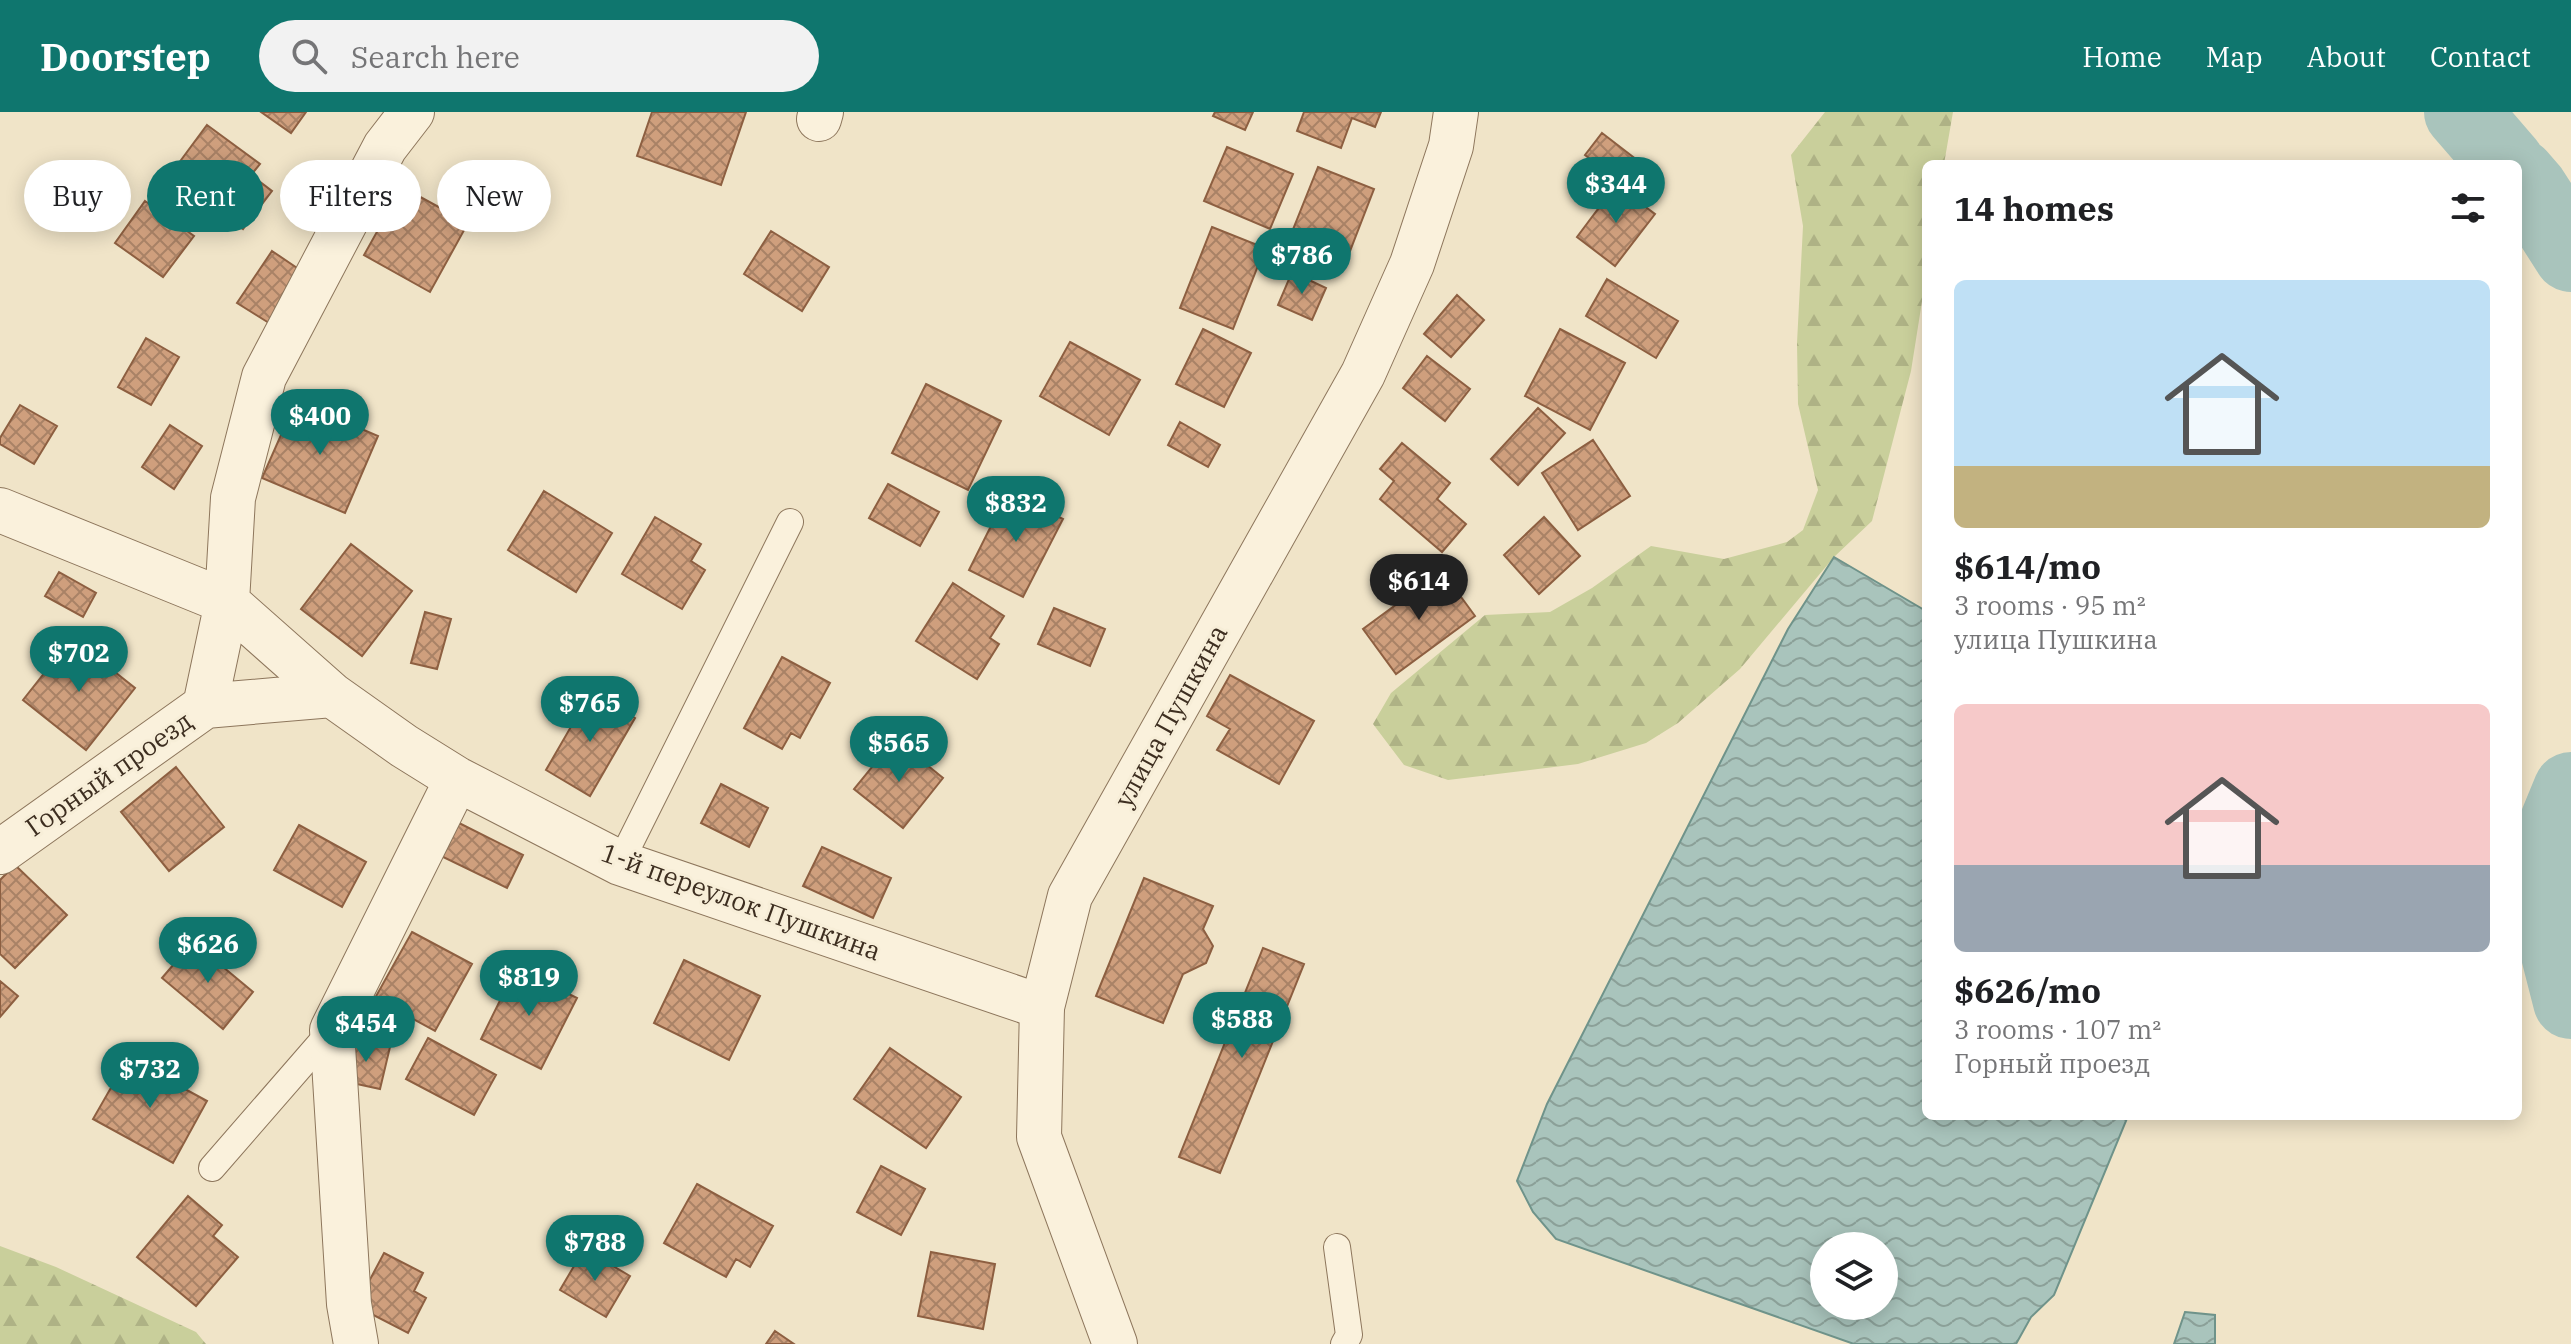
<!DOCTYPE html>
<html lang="en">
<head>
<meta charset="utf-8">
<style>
  :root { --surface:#fff; --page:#f2f2f2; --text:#202124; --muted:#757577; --accent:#0f766e }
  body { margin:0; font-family:"IBM Plex Serif",serif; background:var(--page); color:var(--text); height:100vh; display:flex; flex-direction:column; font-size:30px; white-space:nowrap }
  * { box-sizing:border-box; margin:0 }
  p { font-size:26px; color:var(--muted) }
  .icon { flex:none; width:44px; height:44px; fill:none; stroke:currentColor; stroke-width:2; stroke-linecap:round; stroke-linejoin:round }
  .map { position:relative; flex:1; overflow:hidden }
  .side { position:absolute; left:1922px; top:48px; width:600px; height:960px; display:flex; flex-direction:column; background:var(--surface); border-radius:12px; box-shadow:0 4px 20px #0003 }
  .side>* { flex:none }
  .hud { position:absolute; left:24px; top:48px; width:760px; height:72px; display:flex; gap:16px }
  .buttons { position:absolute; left:1810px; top:1120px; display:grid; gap:16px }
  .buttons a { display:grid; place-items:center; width:88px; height:88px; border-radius:50%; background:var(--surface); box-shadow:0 4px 20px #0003; font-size:40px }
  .price { position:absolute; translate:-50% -68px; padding:0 18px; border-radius:28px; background:var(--accent); color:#fff; font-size:26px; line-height:52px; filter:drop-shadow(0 2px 4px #0008) }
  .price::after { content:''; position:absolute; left:50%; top:48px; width:24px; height:18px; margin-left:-12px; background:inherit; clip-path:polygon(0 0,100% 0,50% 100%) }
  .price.on { background:#222; color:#fff }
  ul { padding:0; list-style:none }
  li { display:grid; align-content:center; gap:16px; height:424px; padding:0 32px }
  li span { display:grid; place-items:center; height:248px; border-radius:12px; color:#555 }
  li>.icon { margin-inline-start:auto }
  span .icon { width:144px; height:144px; fill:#fffc; stroke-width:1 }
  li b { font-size:34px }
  h2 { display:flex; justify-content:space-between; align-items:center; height:96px; padding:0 32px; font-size:34px }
  .chip { padding:0 28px; border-radius:36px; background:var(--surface); box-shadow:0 4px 20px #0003; font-size:28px; line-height:72px }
  .chip.on { background:var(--accent); color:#fff }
  header { display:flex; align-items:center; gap:48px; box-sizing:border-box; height:112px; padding:0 40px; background:var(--accent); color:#fff }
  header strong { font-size:38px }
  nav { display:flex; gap:44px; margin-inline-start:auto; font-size:28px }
  .search { width:560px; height:72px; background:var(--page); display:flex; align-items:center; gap:20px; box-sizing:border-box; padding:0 28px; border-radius:44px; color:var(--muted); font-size:30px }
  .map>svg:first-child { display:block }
  .forest { fill:url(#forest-firs) }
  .water { fill:url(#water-waves); stroke:#6f938a; stroke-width:2; fill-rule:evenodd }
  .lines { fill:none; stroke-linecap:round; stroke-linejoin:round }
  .river { stroke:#a9c4bc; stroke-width:76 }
  .building { fill:url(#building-cross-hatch); stroke:#8d5f41; stroke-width:2 }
  .service-casing { stroke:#8d765c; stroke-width:28 }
  .minor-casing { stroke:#8d765c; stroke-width:46 }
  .tertiary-casing { stroke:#8d765c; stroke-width:46 }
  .service { stroke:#faf1dc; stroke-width:26 }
  .minor { stroke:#faf1dc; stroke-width:44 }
  .tertiary { stroke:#faf1dc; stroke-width:44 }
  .labels { text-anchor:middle; stroke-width:6; stroke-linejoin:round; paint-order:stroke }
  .street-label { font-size:26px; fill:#3d2e20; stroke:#f7eed8 }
</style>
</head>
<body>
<header>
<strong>Doorstep</strong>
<div class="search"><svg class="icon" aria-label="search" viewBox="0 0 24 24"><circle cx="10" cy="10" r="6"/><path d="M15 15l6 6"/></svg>Search here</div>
<nav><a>Home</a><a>Map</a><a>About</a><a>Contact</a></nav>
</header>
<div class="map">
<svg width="2571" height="1232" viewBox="0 0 2571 1232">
  <defs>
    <pattern id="forest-firs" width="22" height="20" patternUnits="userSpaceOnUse" patternTransform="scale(2)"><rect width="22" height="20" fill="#c9cf9b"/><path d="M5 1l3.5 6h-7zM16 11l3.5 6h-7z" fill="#aeb285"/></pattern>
    <pattern id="water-waves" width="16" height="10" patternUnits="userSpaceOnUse" patternTransform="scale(2)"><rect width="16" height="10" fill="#a9c4bc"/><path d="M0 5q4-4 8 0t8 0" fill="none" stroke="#8ba098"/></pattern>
    <pattern id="building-cross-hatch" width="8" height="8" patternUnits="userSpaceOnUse" patternTransform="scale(2)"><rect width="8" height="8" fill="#cf9f7d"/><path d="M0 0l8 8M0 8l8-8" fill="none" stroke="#a98266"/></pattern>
  </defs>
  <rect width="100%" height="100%" fill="#f0e4c8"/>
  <path class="forest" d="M1825,0H1953L1944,52H1926V164L1911,259L1872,409L1834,445L1740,557L1678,611L1646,631L1578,652L1448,668L1404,653L1373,612L1391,581L1485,503L1550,500L1592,476L1651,434L1724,447L1787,430L1803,418L1818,378L1798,292L1797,231L1803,114L1791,43Z
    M0,1134L56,1155L196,1220L206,1232H0Z"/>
  <path class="water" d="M1834,445L1926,499V1004H2128L2054,1183L2031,1205L2016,1232H1854L1556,1127L1533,1100L1517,1069L1547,992L1788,517ZM1824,1134H1884V1194H1824Z
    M2185,1200L2215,1203V1232H2174Z"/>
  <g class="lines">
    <path class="river" d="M2462,0L2507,52
      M2518,64L2531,79L2571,142
      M2571,678L2550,729L2549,803L2571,889"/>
  </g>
  <path class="building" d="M261,0H306L291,21Z
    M652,0H746L721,73L637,44Z
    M1215,0H1253L1245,18L1213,4Z
    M1304,0H1381L1375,15L1352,6L1341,36L1297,19Z
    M207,13L260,52L251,63L272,79L243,117L170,63Z
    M1602,21L1637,48L1621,70L1585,43Z
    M1227,35L1293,62L1270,117L1204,89Z
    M1318,55L1374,77L1345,152L1288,130Z
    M1616,73L1655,102L1615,154L1577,125Z
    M402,75L468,111L430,180L364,143Z
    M145,89L194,124L163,165L115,131Z
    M1212,115L1265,136L1233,217L1180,196Z
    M771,119L829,155L802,199L744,162Z
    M272,139L303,160L269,211L237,191Z
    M1292,160L1326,176L1312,208L1278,193Z
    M1607,167L1678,209L1656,246L1586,204Z
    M1457,183L1484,208L1451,245L1424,222Z
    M1203,217L1251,241L1224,295L1176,272Z
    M1560,217L1625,251L1590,318L1525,284Z
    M146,226L179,245L151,293L118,275Z
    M1070,230L1140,268L1109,323L1040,284Z
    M1427,244L1470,277L1445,309L1403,276Z
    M926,272L1001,309L968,378L892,341Z
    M296,289L378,324L345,401L262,366Z
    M20,293L57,314L34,352L0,332V326Z
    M1538,296L1565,321L1518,373L1491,347Z
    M1180,310L1220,333L1208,355L1168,333Z
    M170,313L202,334L174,377L142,355Z
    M1593,328L1630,384L1578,418L1542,361Z
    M1402,331L1450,371L1437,387L1466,412L1442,440L1380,387L1394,369L1380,357Z
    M888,372L939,400L920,434L869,406Z
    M544,379L612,421L576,480L508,438Z
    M1008,380L1063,407L1023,485L969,458Z
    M655,405L701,432L691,449L705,458L682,497L622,462Z
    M1544,405L1580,444L1539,482L1504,443Z
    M351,432L412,479L362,544L301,497Z
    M1442,459L1475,504L1396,562L1363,517Z
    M59,460L96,481L83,505L45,484Z
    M953,471L1004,504L990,526L999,532L977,567L916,529Z
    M1054,496L1105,517L1090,554L1038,532Z
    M425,500L451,507L437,557L411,551Z
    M72,526L135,576L86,638L23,588Z
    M782,545L830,571L800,626L791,621L782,637L744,616Z
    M1230,563L1314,609L1279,672L1217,638L1230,617L1207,604Z
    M591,580L635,606L590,684L546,658Z
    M895,627L943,666L903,716L854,677Z
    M176,655L224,715L169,759L121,700Z
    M721,672L768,696L749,735L701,711Z
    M455,709L523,743L507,776L439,743Z
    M299,713L366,750L342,795L274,758Z
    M822,735L891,766L873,806L803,774Z
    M15,753L67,803L15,856L0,842V768Z
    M1144,766L1213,794L1203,817L1213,834L1206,851L1183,862L1163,911L1096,884Z
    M412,820L472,852L435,919L375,886Z
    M193,830L253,880L223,917L162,866Z
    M1263,836L1304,852L1220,1061L1179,1045Z
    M684,848L760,884L729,948L654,911Z
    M516,856L577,886L541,957L481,927Z
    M0,869L18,884L0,905Z
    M428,926L496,963L474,1003L406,967Z
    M353,927L390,935L380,977L343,969Z
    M890,936L961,985L926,1036L854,987Z
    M128,946L207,989L173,1051L93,1007Z
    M881,1054L925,1077L901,1123L857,1100Z
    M697,1072L773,1114L750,1155L736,1147L726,1165L664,1131Z
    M188,1084L222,1113L213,1124L238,1145L196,1194L137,1145Z
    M584,1137L630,1164L606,1205L560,1178Z
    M931,1140L995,1152L983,1217L918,1204Z
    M384,1141L423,1161L414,1179L426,1186L408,1221L356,1194Z
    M775,1219L794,1232H766Z"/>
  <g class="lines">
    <g class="service-casing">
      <path id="service" d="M620,751L790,410
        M212,1056L332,918
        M1337,1135L1349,1223L1344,1232"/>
    </g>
    <g class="minor-casing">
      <path id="minor" d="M819,7L821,0
        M0,398L227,490L332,583L404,634L457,667L620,751L1042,895
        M205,594L332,583
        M0,740L205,594L227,490L233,386L264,265L385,35L412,0
        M356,1232L349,1192L332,918L457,667"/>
    </g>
    <g class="tertiary-casing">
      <path id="tertiary" d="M1115,1232L1039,1025L1042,895L1070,784L1363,262L1412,152L1451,34L1456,0"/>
    </g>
    <use href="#service" class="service"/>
    <use href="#minor" class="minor"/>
    <use href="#tertiary" class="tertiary"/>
  </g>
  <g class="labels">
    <g class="street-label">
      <text transform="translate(1171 604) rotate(-61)" y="9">улица Пушкина</text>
      <text transform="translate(109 662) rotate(-35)" y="9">Горный проезд</text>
      <text transform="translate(741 790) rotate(20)" y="9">1-й переулок Пушкина</text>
    </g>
  </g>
</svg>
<div class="buttons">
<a><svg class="icon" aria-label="layers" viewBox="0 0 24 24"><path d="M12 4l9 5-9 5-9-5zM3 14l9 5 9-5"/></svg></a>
</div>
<b class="price" style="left:1616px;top:113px">$344</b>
<b class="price" style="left:1302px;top:184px">$786</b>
<b class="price" style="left:320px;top:345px">$400</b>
<b class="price" style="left:1016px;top:432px">$832</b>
<b class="price on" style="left:1419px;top:510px">$614</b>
<b class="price" style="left:79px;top:582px">$702</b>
<b class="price" style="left:590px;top:632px">$765</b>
<b class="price" style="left:899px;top:672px">$565</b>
<b class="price" style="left:208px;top:873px">$626</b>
<b class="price" style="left:529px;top:906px">$819</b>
<b class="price" style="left:1242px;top:948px">$588</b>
<b class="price" style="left:366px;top:952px">$454</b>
<b class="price" style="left:150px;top:998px">$732</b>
<b class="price" style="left:595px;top:1171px">$788</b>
<div class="hud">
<a class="chip">Buy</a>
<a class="chip on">Rent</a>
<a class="chip">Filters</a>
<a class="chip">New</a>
</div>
<section class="side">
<h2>14 homes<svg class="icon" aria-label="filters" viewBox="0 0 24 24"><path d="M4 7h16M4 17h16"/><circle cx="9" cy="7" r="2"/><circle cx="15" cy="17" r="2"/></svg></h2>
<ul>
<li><span style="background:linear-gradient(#bfe0f5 75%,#c2b280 0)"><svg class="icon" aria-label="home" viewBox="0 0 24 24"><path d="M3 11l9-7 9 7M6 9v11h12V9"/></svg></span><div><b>$614/mo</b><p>3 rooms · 95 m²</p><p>улица Пушкина</p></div></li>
<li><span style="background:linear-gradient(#f6c9c9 65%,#9aa5b1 0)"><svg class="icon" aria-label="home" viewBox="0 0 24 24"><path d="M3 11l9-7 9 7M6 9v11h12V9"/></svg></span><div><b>$626/mo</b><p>3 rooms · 107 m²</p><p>Горный проезд</p></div></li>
</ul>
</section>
</div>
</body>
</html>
